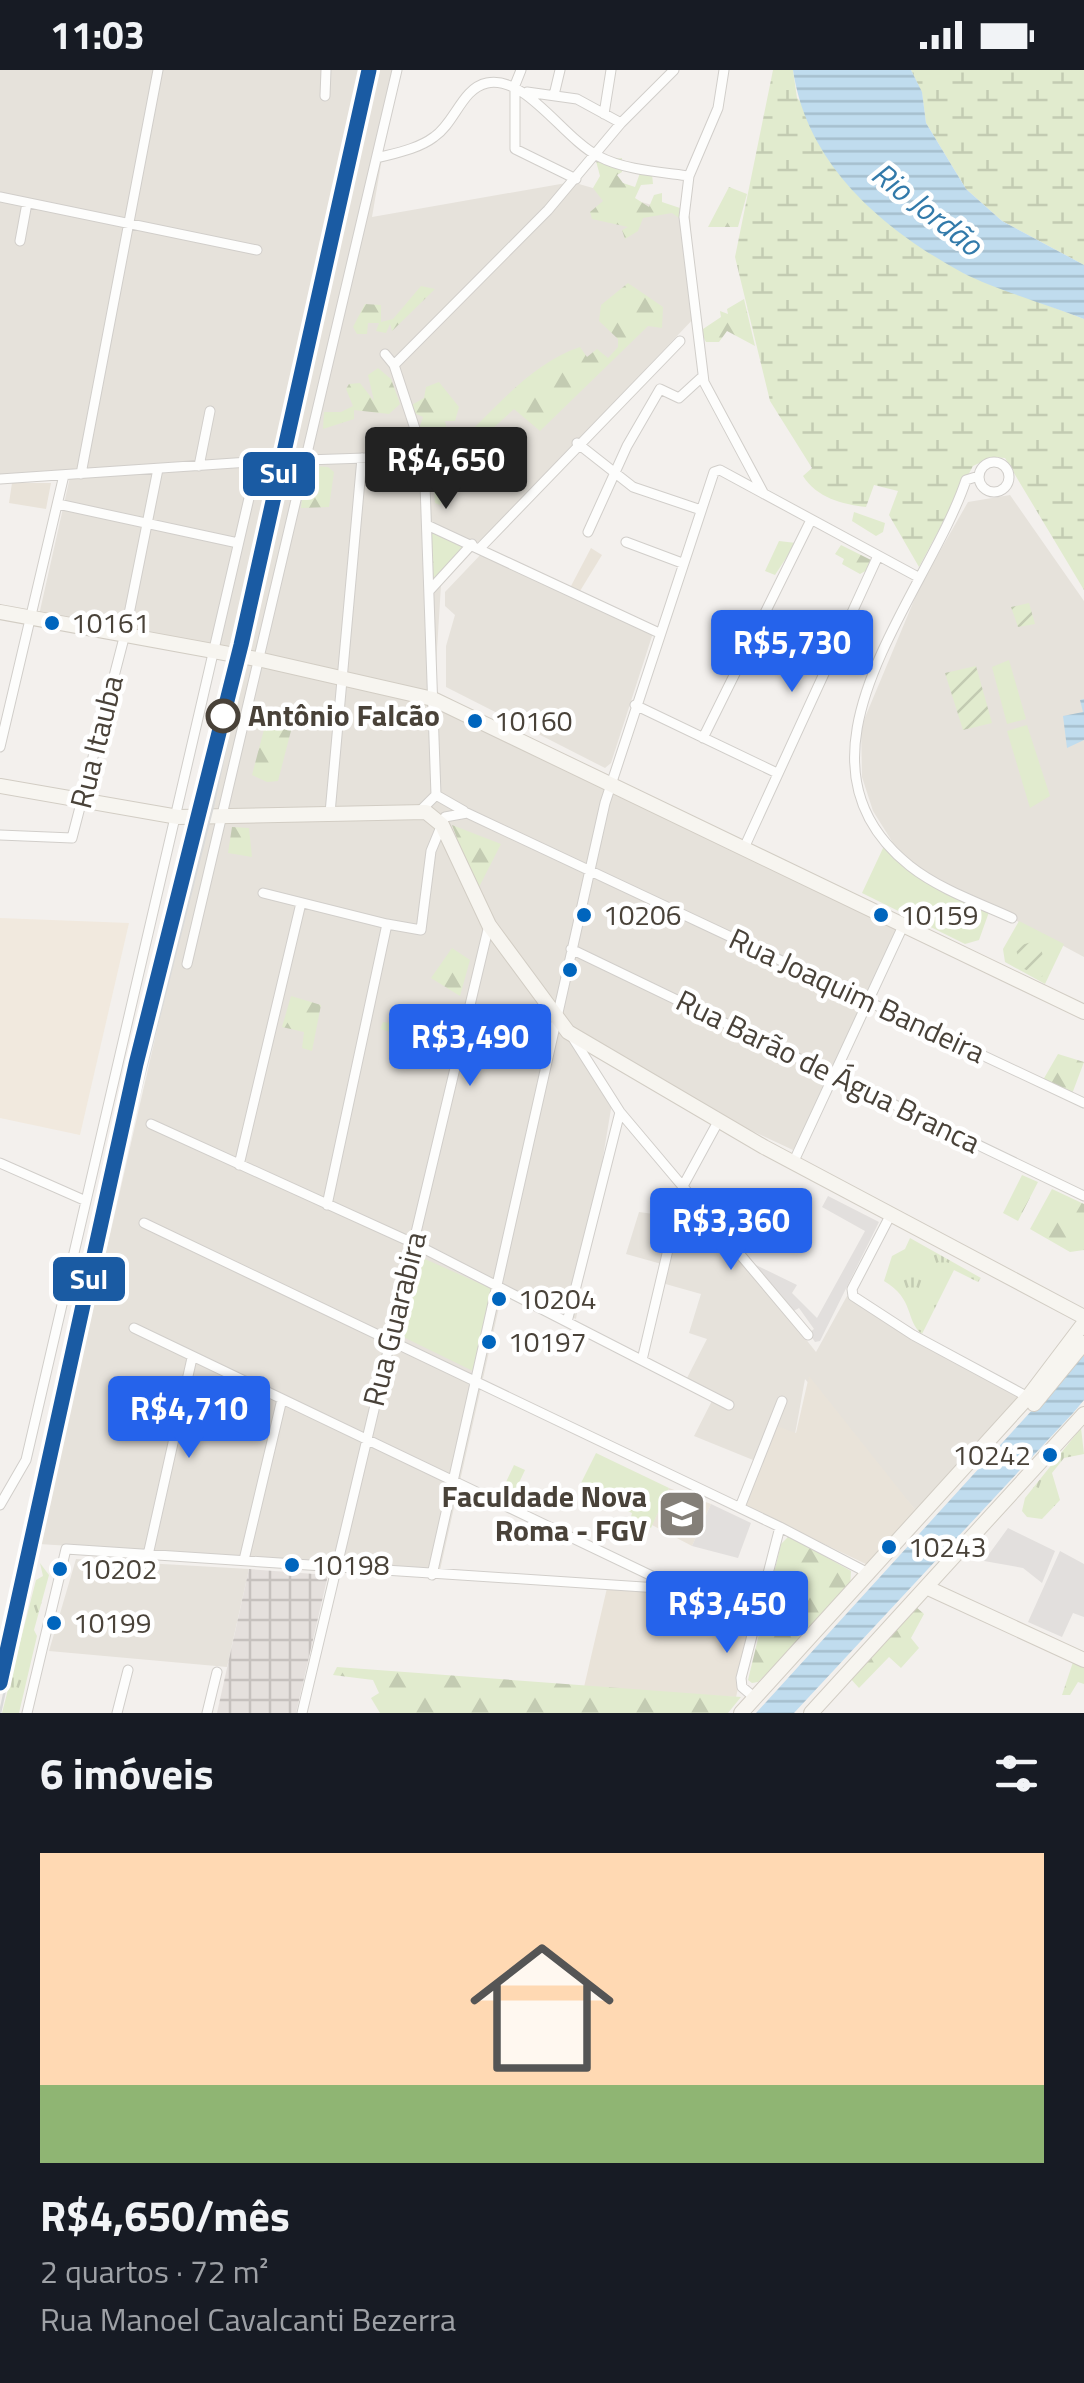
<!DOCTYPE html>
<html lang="pt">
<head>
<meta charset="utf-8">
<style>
  :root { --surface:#171b24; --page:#242831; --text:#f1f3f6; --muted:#9ea1a6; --accent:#2563eb }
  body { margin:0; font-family:"Titillium Web",sans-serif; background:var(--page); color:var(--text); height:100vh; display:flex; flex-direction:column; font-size:38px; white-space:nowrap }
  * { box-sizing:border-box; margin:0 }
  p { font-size:32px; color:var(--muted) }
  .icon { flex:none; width:55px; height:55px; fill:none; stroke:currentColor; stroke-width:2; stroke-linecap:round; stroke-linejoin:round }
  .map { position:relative; height:1643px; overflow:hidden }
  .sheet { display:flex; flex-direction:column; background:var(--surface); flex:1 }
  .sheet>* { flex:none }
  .price { position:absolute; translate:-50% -85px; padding:0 22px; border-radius:10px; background:var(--accent); color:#fff; font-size:32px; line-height:65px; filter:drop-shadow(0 2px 5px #0008) }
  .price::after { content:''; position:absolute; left:50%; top:60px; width:30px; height:22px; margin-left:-15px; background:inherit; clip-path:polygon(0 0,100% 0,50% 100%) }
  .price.selected { background:#222; color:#fff }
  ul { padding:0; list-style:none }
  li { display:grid; align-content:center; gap:20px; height:530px; padding:0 40px }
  li span { display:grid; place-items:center; height:310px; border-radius:0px; color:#555 }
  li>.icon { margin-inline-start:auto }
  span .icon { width:180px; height:180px; fill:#fffc; stroke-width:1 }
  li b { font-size:42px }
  h2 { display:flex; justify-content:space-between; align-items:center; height:120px; padding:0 40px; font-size:42px }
  .status { display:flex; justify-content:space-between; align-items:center; height:70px; padding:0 50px; background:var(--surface); direction:ltr }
  .status svg { height:28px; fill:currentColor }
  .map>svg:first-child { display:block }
  .residential { fill:#e6e2db }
  .commercial { fill:#f1e9de }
  .industrial { fill:url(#industrial-grid) }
  .education { fill:#e9e3d9 }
  .grass { fill:url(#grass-tufts) }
  .forest { fill:url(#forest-firs) }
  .wetland { fill:url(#wetland-marsh) }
  .park { fill:#e1ebce }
  .garden { fill:url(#garden-furrows) }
  .parking { fill:#e2dfdd }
  .water { fill:url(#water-rules) }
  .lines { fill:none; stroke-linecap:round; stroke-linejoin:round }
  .street-casing { stroke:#d1ceca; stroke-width:11 }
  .secondary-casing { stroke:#d2cdc4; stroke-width:16 }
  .street { stroke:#fdfdfc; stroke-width:9 }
  .secondary { stroke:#f7f5f0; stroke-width:14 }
  .tram { stroke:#dadad9; stroke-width:2.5 }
  .metro-1-casing { stroke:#fff; stroke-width:22 }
  .metro-1 { stroke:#1a5ba3; stroke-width:15 }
  .bus-dot { fill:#0065bd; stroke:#fff; stroke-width:4 }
  .stop-dot { fill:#fff; stroke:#494239; stroke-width:5 }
  .labels { text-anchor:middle; stroke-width:9; stroke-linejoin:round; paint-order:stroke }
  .bus-label { font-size:28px; fill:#494239; stroke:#fff; text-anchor:start }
  .stop-label { font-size:30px; font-weight:bold; fill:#494239; stroke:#fff; text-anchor:start }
  .street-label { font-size:30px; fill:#494239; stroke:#fff }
  .poi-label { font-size:30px; font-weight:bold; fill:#494239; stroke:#fff; text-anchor:end }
  .water-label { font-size:32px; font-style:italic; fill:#327aaa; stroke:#fff }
  .line-badge { stroke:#fff; stroke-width:4 }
  .badge-label { font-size:28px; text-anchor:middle; font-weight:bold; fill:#fff }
</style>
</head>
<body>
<div class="status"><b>11:03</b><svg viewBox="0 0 49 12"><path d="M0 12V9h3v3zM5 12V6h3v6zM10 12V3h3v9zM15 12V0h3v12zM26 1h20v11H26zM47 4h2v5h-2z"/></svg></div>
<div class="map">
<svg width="1084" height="1643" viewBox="0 0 1084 1643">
  <defs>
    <pattern id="industrial-grid" width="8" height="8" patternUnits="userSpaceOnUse" patternTransform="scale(2.5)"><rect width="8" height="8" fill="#e5e0dd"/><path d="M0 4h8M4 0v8" fill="none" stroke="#c6c1be"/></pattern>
    <pattern id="grass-tufts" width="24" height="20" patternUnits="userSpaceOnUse" patternTransform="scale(2.5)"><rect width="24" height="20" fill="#e1ebce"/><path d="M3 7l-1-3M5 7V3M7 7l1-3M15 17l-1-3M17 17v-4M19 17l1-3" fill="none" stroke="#c3cbb2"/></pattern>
    <pattern id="forest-firs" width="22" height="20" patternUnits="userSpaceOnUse" patternTransform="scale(2.5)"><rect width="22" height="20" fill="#e1ebce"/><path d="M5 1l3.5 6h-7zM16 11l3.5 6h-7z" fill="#c3cbb2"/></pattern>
    <pattern id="wetland-marsh" width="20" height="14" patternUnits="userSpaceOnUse" patternTransform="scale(2.5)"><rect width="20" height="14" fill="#e1ebce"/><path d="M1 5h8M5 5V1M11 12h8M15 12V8" fill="none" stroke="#c3cbb2"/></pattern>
    <pattern id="garden-furrows" width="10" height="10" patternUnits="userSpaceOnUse" patternTransform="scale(2.5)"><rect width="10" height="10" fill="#e1ebce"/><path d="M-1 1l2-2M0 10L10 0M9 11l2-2" fill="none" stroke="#c3cbb2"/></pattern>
    <pattern id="water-rules" width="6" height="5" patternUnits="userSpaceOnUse" patternTransform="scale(2.5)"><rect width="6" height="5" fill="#c0dcee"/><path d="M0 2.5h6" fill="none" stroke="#a6becd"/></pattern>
  </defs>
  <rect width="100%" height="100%" fill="#f3f0ed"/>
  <path class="residential" d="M0,0H397L372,147L572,112L690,146L696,246L441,515L434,628L908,859L793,1080L722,1047L572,959L612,1033L576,1249L504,1215L440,1500L39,1474L241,594L37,554L70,407L0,408Z
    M1010,425L1084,531V887L918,798L893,773L873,741L862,707L861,657L920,516L968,432Z
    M484,481L653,563L611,693L605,698L446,617V576L455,545L445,536V522Z
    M682,1120L714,1153L816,1282L847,1226H853L1028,1327L917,1442L805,1309L795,1364L758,1392L694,1366L716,1323L687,1308L707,1269L689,1263L701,1224L662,1213L665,1195L626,1184L639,1142L676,1147Z
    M76,1489L249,1499L227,1597L49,1581Z"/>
  <path class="commercial" d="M0,848L129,853L80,1065L0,1048Z"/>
  <path class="industrial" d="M249,1499L328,1505L296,1643H217Z"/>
  <path class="education" d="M12,413H51L46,439L9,433Z
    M591,478L602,485L580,521L571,516Z
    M809,1306L917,1442L872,1497L741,1434L774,1355L796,1363Z
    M669,1418L711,1434L692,1476L652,1455Z
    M607,1518L755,1531L758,1536L736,1627L584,1617Z"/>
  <path class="grass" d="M910,1168L981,1208L978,1212L954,1200L922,1264C905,1251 915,1229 884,1211L892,1186L905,1179Z
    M1081,1358L1084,1384L1064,1388L1052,1403L1060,1430L1042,1449L1027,1447L1022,1441L1025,1428Z
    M40,1493L49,1505L34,1560L37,1566L19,1643H2L36,1510L43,1506Z"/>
  <path class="forest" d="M622,88V102L617,105L623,113L635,117L640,103L652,104L653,114L641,115L635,128L649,137L654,125L662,123V132L680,138L679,148L672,143L643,148L638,161L625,169L622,160L628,157L592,149L590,142L603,131L593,118L600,106L596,91Z
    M729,117L747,124L738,157H708Z
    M628,213L663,237L662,258L648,256L540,361L514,339L468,381L440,435L435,433L433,409L427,406L441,376L456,375C493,342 529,294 580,277L587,287L597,279L608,288L618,277V269L599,251L601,235Z
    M421,216L435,219L392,261L390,254L386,263L376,261L379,253H368L367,264H357L353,257L365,234L381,235V252L393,249Z
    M744,229L755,276L727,261L719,272H706L700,261L721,247L720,241L728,244L727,239Z
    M378,298L391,309L400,334L389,344L354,340V349L323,359L324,342H341L353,336L346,319L349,314L360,313L374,331L368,305Z
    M439,312L459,337L455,351H445L448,364L438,374L426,376L420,356L423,347L410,341V336L424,328L426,317Z
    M314,396L328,397L334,402L329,437L301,438L305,402Z
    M854,442L885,453L883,462L876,466L852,451Z
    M430,459L469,475L432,510Z
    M779,471L796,473L775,505L765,501Z
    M841,475L873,491L871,498L860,504L842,494L844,489L835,484Z
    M267,648L293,653L278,711L267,712L252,705Z
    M452,755L501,774L477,821Z
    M232,757L249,758L252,787L228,783Z
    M452,878L470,890L460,926L431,908Z
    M291,926L321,935L312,981L302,978L304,962L282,957Z
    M414,936L457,950L453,965L433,960L429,967L412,962L405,966L380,959L383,952L408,955Z
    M1058,984L1084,992L1072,1024L1043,1010Z
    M1022,1105L1038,1112L1018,1151L1003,1143Z
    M1052,1119L1084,1134V1180L1070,1182L1030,1159Z
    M789,1466L851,1501L850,1519L758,1612L752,1613L748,1610L781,1474Z
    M916,1537L924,1544L911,1568L919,1578L901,1598L889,1587L859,1618L849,1607Z
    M1074,1589L1084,1594V1614L1078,1612L1070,1625H1062Z
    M337,1597L741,1627L728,1643H380L371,1628L379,1623L373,1610L333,1605Z"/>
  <path class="wetland" d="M773,0H793L797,28L965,204L1084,249V520L1005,388L992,387L973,396L919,497L889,445L898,421L874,415L866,437C842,434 817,428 803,406L812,398L770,331L735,187Z
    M911,0H1084V195L1002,151L966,119L926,53L922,23Z"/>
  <path class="park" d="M1009,590L1026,649L1007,654L992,597Z
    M1027,655L1050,726L1030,738L1007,661Z
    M884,776L916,805L989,842L979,870L965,874L862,823Z
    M1019,851L1064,874L1045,914L1005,892L1003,879Z
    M416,1185L492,1219L473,1301L397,1264Z
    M596,1383L669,1418L651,1458L631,1447L632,1443L578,1419Z
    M514,1395L525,1400L510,1432L499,1427Z"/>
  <path class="garden" d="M1029,533L1035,554L1018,557L1011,537Z
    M976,596L992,653L963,660L945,603Z
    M1038,870L1045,892L1029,898L1046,895L1042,907L1022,898L1015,877Z"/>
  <path class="parking" d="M828,1126L879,1152L820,1271L815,1272L809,1263L814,1259L799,1238L792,1242L756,1195L797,1215L792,1223L817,1248L865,1161L822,1137Z
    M711,1434L751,1453L738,1488L692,1476Z
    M1008,1458L1055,1481L1042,1513L1023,1498L984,1491Z
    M1060,1481L1084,1494V1547L1073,1543L1062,1567L1028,1552Z"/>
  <path class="water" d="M793,0H911L922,22L926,53L966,119L1002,151L1084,195V249C1047,234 996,220 963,203C882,159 807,95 793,0Z
    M1084,629V670L1067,678L1063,646L1083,642L1080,630Z
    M1084,1283V1330L1074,1342L794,1643H756Z"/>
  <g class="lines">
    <g class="street-casing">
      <path id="street" d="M521,0L515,15V79L576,109
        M724,0L718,38L689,106L684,147L704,312L764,424
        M527,22L577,29L621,53
        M554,25L560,0
        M325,26L326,0
        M604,44L611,0
        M377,88C396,83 418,79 434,67C455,53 462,18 487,13C526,5 562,67 598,86C624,100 660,102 689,106
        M0,127L257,180
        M20,171L27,133
        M385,284L394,295L424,386L436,725L421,740
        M394,295L548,140L621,53L674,0
        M577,373L633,417L701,440
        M306,390L424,386
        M979 407a15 15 0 1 1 30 0a15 15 0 1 1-30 0Z
        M199,396L210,341
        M81,404L158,0
        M979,406L966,410C928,525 773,687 910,796C939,819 979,833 1012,848
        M0,409L249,392L256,398L26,1390L0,1435
        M58,434L238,473
        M427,455L657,562
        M588,462L627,376L660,319L679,328L703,306
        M626,472L682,493
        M481,477L680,271
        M430,520L472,474
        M635,635L777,703
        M703,668L810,452
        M0,677L64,405
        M436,725L464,741
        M330,743L362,388
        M0,765L72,768L125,564L158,399
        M744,778L877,488
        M263,823L387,854
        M571,879L1084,1126
        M187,894L397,0
        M573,968L620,1042L808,1265
        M151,1054L413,1173L729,1335
        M0,1093L86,1131
        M793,1093L903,856
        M239,1095L301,833
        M327,1135L387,854L421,860L431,781L445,747L467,743L1084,1033
        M890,1146L852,1219L853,1226L913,1265L1028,1327
        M144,1153L780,1457L870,1504
        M567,1252L620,1042
        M134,1258L677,1518
        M642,1290L683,1116L719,1050
        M740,1437L782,1331
        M148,1485L192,1288
        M244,1490L282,1329
        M432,1505L605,733L714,402L720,400L918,507
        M755,1628L742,1617L741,1608L780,1457
        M27,1643L66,1479L765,1525
        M117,1643L128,1600
        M207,1643L217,1602
        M302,1643L489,855"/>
    </g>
    <g class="secondary-casing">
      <path id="secondary" d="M0,542L262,590L433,629L1084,942
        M0,716L178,747L426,742L442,755L489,855L568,962L764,1077L1084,1247
        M1034,1334L1084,1273
        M928,1518L1084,1590
        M741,1643L1028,1327L1084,1253
        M811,1643L1084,1344"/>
    </g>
    <use href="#street" class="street"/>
    <use href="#secondary" class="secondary"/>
    <path class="tram" d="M0,1643L110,1139L213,736L374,0"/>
    <g class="metro-1-casing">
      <path id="metro-1" d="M0,1613L136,994L241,575L369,0"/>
    </g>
    <use href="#metro-1" class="metro-1"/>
  </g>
  <defs>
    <g id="university-square" transform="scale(2.5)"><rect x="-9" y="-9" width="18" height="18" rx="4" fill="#847f78" stroke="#fff"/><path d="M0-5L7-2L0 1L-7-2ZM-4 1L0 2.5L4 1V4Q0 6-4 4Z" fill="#fff"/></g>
  </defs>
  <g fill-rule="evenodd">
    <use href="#university-square" x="682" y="1444"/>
  </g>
  <g class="bus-dot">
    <circle cx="52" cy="553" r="9"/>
    <circle cx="475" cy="651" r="9"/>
    <circle cx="584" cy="845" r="9"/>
    <circle cx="881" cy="845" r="9"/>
    <circle cx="570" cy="900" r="9"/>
    <circle cx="499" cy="1229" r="9"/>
    <circle cx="489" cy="1272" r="9"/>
    <circle cx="1050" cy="1385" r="9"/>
    <circle cx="889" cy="1477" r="9"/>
    <circle cx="292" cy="1495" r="9"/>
    <circle cx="60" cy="1499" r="9"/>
    <circle cx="54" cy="1553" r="9"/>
  </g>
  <circle class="stop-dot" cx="223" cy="646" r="15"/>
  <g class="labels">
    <g class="bus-label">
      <text x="71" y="563">10161</text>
      <text x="494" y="661">10160</text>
      <text x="603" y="855">10206</text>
      <text x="900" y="855">10159</text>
      <text x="518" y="1239">10204</text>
      <text x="508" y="1282">10197</text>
      <text x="1031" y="1395" text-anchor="end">10242</text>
      <text x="908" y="1487">10243</text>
      <text x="311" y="1505">10198</text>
      <text x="79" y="1509">10202</text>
      <text x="73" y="1563">10199</text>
    </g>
    <g class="stop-label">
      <text x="248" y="656">Antônio Falcão</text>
    </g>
    <g class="street-label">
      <text transform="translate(97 672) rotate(-76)" y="10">Rua Itauba</text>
      <text transform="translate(857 926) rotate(25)" y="10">Rua Joaquim Bandeira</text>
      <text transform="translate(828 1002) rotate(26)" y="10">Rua Barão de Água Branca</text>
      <text transform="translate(395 1249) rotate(-76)" y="10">Rua Guarabira</text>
    </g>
    <g class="poi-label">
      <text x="647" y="1437">Faculdade Nova<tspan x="647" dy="34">Roma - FGV</tspan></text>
    </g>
    <g class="water-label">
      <text transform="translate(927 139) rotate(38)" y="11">Rio Jordão</text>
    </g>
  </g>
  <g class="line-badge">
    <rect x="241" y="380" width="76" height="48" rx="10" fill="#1a5ba3"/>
    <rect x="51" y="1185" width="76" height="48" rx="10" fill="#1a5ba3"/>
  </g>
  <g class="badge-label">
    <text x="279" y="413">Sul</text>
    <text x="89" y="1219">Sul</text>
  </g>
</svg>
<b class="price selected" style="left:446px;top:442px">R$4,650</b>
<b class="price" style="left:792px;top:625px">R$5,730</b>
<b class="price" style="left:470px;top:1019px">R$3,490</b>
<b class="price" style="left:731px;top:1203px">R$3,360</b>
<b class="price" style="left:189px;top:1391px">R$4,710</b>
<b class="price" style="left:727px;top:1586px">R$3,450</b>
</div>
<section class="sheet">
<h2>6 imóveis<svg class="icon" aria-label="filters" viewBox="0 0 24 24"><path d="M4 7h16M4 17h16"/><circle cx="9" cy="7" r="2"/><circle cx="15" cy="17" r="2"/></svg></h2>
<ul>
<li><span style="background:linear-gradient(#ffd9b3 75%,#8fb573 0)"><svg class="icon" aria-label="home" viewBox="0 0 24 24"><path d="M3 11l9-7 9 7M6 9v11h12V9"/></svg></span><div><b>R$4,650/mês</b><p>2 quartos · 72 m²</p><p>Rua Manoel Cavalcanti Bezerra</p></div></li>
</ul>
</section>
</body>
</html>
